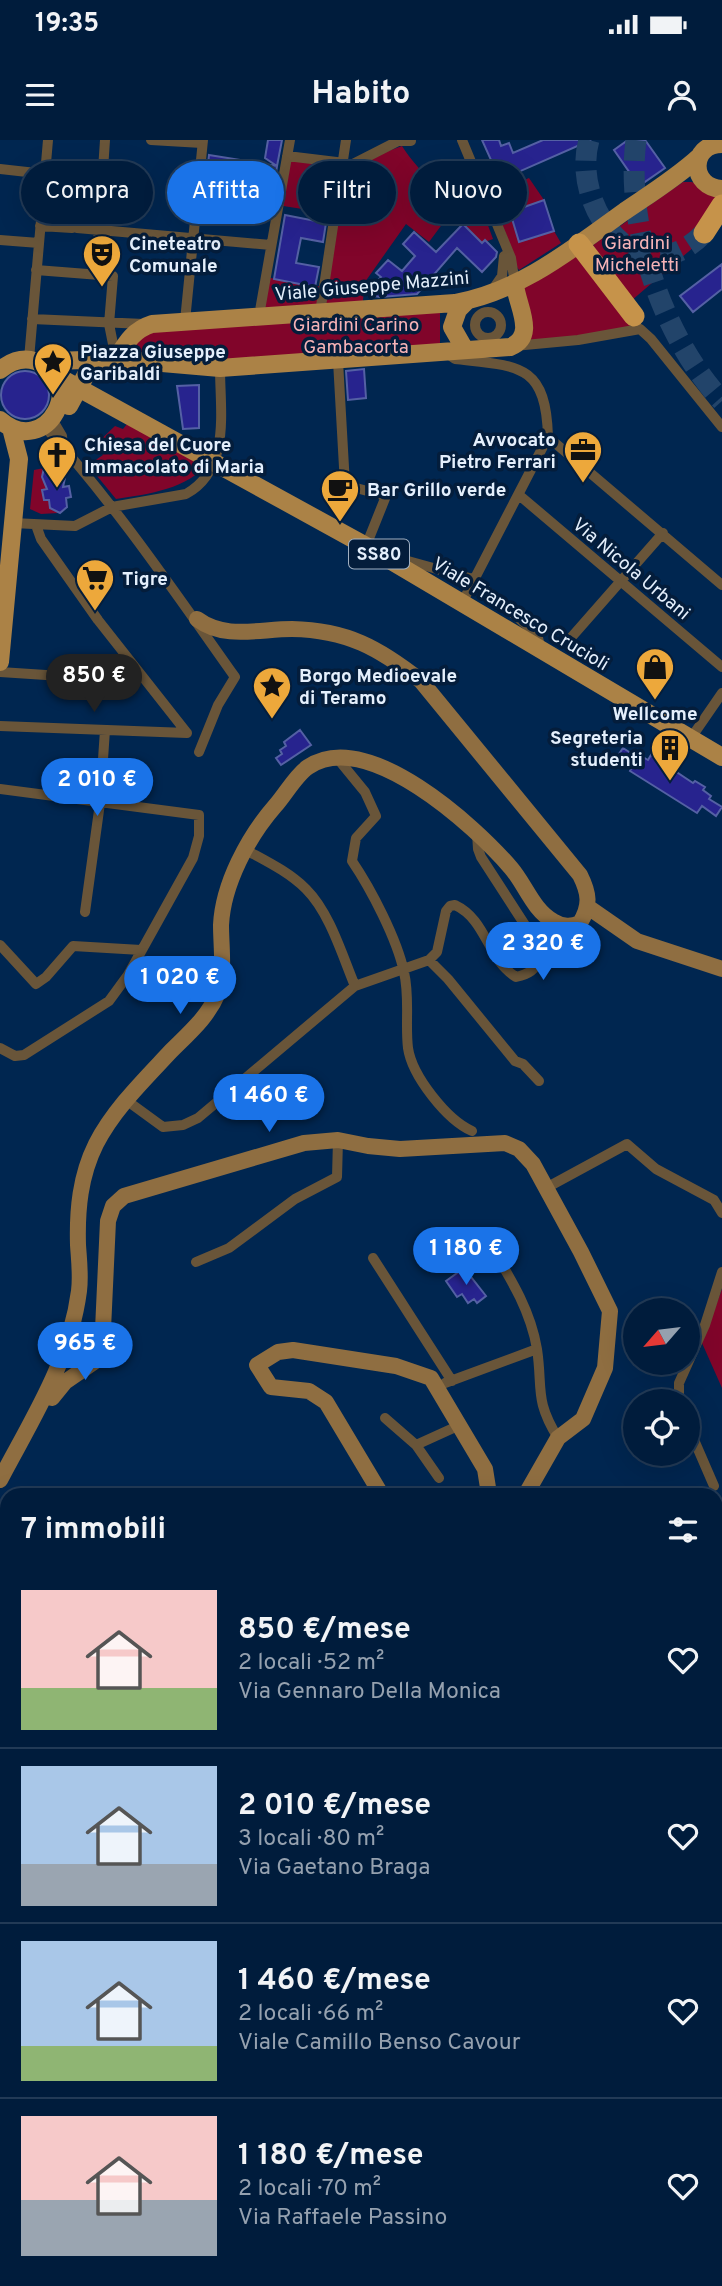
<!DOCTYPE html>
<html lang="it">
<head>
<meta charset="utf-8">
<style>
  :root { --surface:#001c3c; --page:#0e2947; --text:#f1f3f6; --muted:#95a1af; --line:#223a56; --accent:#1a73e8 }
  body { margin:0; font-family:Overpass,sans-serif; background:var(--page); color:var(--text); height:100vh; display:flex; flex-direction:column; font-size:26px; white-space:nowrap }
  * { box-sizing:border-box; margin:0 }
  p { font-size:23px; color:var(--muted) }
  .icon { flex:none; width:38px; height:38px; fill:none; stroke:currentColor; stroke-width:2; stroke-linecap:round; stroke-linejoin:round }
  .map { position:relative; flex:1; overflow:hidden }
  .side { position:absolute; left:0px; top:1348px; width:723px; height:800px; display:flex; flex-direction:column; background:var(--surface); border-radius:21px 21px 0 0; box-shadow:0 7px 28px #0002,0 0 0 2px var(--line) }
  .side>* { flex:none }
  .guide { position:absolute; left:21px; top:21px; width:681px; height:63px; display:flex; gap:14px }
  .needle { width:46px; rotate:242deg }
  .buttons { position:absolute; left:623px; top:1158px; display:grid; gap:14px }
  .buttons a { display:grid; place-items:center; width:77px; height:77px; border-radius:50%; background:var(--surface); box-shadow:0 7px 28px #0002,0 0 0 2px var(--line); font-size:35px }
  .price { position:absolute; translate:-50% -60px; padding:0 16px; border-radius:24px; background:var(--accent); color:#fff; font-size:23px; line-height:46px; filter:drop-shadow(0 2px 4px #0008) }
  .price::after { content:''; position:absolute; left:50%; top:42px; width:21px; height:16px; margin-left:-10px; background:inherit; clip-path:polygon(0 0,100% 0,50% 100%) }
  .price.selected { background:#222; color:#fff }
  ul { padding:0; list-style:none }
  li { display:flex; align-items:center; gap:21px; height:175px; padding:0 21px }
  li+li { border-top:2px solid var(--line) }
  li span { display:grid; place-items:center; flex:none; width:196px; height:140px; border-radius:0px; color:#555 }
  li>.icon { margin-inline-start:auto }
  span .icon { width:84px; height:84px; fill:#fffc; stroke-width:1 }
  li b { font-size:30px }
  h2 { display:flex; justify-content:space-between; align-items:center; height:84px; padding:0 21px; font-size:30px }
  .pill { padding:0 24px; border-radius:32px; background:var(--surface); box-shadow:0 7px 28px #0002,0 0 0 2px var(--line); font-size:24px; line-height:63px }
  .pill.selected { background:var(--accent); color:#fff }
  .status { display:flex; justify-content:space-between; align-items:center; height:49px; padding:0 35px; background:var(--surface); direction:ltr }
  .status svg { height:19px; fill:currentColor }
  header { display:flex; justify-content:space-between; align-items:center; height:91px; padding:0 21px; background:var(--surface); font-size:32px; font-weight:700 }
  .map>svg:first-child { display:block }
  .green { fill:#81052a }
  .building { fill:#27238e; stroke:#5460a4; stroke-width:2 }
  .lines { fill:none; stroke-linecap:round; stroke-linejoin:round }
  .highway-tunnel { stroke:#22446a; stroke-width:21; stroke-dasharray:21 10; stroke-linecap:butt }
  .street { stroke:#695539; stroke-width:10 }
  .secondary { stroke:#8f6e41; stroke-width:16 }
  .primary { stroke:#ab8246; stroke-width:18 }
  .highway { stroke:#c6934a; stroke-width:21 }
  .labels { text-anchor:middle; stroke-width:7; stroke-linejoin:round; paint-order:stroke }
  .shield { fill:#041d3b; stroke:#a1b0c2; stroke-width:2 }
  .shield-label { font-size:18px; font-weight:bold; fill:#e4effc }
  .park-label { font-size:19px; fill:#f6b3b7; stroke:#041d3b }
  .poi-label { font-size:19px; font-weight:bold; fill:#e4effc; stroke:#041d3b; text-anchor:start }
  .street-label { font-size:19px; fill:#e4effc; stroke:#041d3b }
</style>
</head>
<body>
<div class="status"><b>19:35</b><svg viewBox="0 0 49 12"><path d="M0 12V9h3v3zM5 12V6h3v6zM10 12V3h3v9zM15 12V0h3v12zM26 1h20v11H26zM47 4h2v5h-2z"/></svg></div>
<header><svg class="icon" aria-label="menu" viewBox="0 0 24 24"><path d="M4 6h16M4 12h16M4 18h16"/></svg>Habito<svg class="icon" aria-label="person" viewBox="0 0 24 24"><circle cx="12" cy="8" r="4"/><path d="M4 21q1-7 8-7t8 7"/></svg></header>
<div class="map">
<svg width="722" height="2146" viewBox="0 0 722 2146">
  <rect width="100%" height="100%" fill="#002650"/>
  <path class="green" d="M402,6C421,35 448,60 482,69L493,99L482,103L449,75L429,102L406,84L365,142L362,169L440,164V214L267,224L134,214L130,207L131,196L259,176L265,137L324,147L334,74L277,65L287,16L353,24Z
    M529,38L544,60L554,91L561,103L519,130L511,118L486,56Z
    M683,42H692L718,56L709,94L631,161L593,105Z
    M579,104L632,189L578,200H521L515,144Z
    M127,284L209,322C188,349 149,354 116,359L88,325L103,315L96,304L115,286L123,289Z
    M44,328L47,349L42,350L44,360H49L51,369L58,373L41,374L30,369L34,330Z
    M722,1149V1248L702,1203Z"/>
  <path class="building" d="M268,0H282L277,26L265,18Z
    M482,0H499L501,6L509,3L513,13L543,0H591L500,40Z
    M628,0H645L665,28L639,46L614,10Z
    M209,15L277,26L274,45L207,34Z
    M544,60L554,91L519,102L510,72Z
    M285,75L326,83L323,102L301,98L296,123L319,127L315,147L274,139Z
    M463,84L482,103L485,100L497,112L496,117L482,132L457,108L417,154L380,157L374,156L369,150L381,137L376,133L388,120L402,131L415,116L403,104L414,92L436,112Z
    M722,124V149L693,172L680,156Z
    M364,229L366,258L348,260L346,231Z
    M1 255a24 24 0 1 1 48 0a24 24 0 1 1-48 0Z
    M199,245V288L183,289L177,246Z
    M60,326L61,331L66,333L63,347L69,346L71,357L66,358L67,367L60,373L50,368L49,360H44L42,350L47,349L42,337L44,328Z
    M300,590L311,605L281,625L276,618L282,614L280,610L286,606L284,602Z
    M623,608L640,619L641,616L648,620L651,615L693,643L695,641L705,647L703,650L711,656L709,659L722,667L716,676L702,666L697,673L630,631L632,627L617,617Z
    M464,1128L486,1156L477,1163L474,1159L468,1163L462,1154L457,1157L446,1141Z"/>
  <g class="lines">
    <path class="highway-tunnel" d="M589,0C570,68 640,159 704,93
      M636,0C625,87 663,197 722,261"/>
    <path class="street" d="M151,0L202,3
      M462,0L511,118L515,144
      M287,16L353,24L398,1H411
      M0,29L45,34
      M199,41L279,54
      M40,86L72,88
      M77,88L271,105
      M0,100L39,103
      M36,130L113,136L109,184L116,219
      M96,134L105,0
      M491,152L502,136L504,116
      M475 185a13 13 0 1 1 26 0a13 13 0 1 1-26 0Z
      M320,173L346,0
      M259,176L290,0
      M32,179L144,184
      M185,181L203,0
      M514,206L578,200L640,189L651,199L722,287
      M448,214L455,219C518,226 546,223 548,297L462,463
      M29,219L48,0
      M338,221L345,345L386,356L366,406
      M52,279L62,296L63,306
      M44,286C115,364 174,451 235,537L218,565L199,612
      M548,297L722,445
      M519,355L722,527
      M13,383L75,386L112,367L186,354C231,329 220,271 220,228
      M36,385L41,399L98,480L187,593
      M397,423L408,421L473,439L537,494L541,510
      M569,500L663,393
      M0,532L46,535
      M0,586L187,593
      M691,598L722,553
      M338,619L365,652L376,676L356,698L352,721C371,749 397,799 404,832C410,858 405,883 408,908C412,936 447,980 472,991
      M0,649L199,675V696L193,718L128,835L109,861L24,915L15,916L0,908
      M246,710C266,721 289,732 306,749C330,773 342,815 355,846
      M85,772L100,663L105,590
      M0,805L36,844L46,837L73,806L141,810
      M429,820L437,812L446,771L450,766L455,765C487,780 487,819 516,837C529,834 535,830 541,818L525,785L481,717L478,709L477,693
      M126,960L163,987L183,985L198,978L355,846L429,820L448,839L515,921L523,924L539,941
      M546,1048L627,1004L656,1029L714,1060L722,1073
      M485,1096C507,1133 530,1167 537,1209C543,1249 534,1259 558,1298
      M373,1118L452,1241
      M196,1122L229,1108L295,1059L337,1037L338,1000
      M445,1243L537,1209
      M679,1262V1243L705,1185L722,1132
      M385,1278L416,1305L439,1338
      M688,1286L714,1346
      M416,1305L460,1285"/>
    <path class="secondary" d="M588,767L637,801L722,829
      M52,1258L65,1242L97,1220L102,1211L108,1081L113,1066L124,1056L304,1003L338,1000L368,1006L400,1009L505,1003L519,1009L533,1024L581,1112L610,1171L605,1228L583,1279L558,1298L526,1354
      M0,1340C32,1279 70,1221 79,1151C81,1136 79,1120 78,1105C77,1070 80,1036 96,1004C114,969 144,940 171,911C189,893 208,877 218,853C225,833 221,806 221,785C223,744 248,697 275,666C285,655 296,635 308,627C367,587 475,686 511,728C525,744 533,770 553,781C563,787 571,787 580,783C591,765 589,753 580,735L421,541C379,508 347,490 292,489C259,489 225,500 197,479
      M381,1354L326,1262L309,1251L271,1247L257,1225L278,1212L293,1210L396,1226L431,1238L485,1329L489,1354
      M456,2140L461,2146"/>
    <path class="primary" d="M722,4C689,4 690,48 722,49
      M464,208L452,187L458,170L468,160
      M116,219C126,203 133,190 152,184L455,163C521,151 572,109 625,71C650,54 676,38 699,17
      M44,224L53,221L116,219L220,228L510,207C538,196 516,164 515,144
      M0,230C10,222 22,217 35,221C90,237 47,321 0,280
      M55,235L366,406L722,617
      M69,266L88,231L108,220
      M0,522L19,319L11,288"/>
    <path class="highway" d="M704,93L722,65
      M579,104L634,176"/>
  </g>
  <defs>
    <g id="theatre-pin" transform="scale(2.0125)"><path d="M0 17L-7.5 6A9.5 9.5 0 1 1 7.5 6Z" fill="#eda83b" stroke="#041d3b"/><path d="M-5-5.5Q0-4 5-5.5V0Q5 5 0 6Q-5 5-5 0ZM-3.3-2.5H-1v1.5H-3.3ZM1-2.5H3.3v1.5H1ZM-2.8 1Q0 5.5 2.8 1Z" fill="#111"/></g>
    <g id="sight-pin" transform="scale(2.0125)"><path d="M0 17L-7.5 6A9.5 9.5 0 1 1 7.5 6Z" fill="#eda83b" stroke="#041d3b"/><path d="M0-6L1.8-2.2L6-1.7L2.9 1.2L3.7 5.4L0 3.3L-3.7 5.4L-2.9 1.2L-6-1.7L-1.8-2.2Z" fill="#111"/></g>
    <g id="office-pin" transform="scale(2.0125)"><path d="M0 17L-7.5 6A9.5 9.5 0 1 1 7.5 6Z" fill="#eda83b" stroke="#041d3b"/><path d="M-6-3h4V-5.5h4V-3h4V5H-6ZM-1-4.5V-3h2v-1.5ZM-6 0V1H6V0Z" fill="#111"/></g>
    <g id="church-pin" transform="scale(2.0125)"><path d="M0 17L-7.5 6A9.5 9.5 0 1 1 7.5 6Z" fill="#eda83b" stroke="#041d3b"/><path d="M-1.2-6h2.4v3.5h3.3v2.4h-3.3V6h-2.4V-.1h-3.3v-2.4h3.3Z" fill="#111"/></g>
    <g id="cafe-pin" transform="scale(2.0125)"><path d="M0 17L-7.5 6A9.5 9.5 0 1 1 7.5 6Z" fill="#eda83b" stroke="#041d3b"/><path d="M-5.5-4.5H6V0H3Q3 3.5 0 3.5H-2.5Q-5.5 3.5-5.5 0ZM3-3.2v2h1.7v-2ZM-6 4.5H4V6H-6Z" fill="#111"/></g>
    <g id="supermarket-pin" transform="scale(2.0125)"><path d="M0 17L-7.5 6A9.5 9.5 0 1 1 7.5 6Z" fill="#eda83b" stroke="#041d3b"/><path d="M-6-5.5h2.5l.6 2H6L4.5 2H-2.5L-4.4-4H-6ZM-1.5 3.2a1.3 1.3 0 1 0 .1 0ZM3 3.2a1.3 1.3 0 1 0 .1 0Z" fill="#111"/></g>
    <g id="shop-pin" transform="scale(2.0125)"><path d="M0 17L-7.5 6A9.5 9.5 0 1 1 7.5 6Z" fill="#eda83b" stroke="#041d3b"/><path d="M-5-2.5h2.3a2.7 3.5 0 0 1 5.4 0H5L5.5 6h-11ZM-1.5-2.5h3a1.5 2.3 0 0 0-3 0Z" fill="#111"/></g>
    <g id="building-pin" transform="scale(2.0125)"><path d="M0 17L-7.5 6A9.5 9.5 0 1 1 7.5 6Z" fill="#eda83b" stroke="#041d3b"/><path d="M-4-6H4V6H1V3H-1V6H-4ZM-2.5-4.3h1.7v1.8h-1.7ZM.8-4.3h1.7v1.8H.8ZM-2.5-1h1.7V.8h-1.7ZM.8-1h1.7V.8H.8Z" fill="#111"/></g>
  </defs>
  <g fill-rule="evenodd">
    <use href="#theatre-pin" x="102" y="114"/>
    <use href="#sight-pin" x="53" y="222"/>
    <use href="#office-pin" x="583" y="310"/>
    <use href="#church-pin" x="57" y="315"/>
    <use href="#cafe-pin" x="340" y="349"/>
    <use href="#supermarket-pin" x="95" y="438"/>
    <use href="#shop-pin" x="655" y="527"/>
    <use href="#sight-pin" x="272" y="546"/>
    <use href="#building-pin" x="670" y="608"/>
  </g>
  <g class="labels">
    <rect class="shield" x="349" y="399.5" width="60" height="29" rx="5"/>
    <g class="shield-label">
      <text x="379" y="420">SS80</text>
    </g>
    <g class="park-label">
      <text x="637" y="109">Giardini<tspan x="637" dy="22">Micheletti</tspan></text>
      <text x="356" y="191">Giardini Carino<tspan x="356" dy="22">Gambacorta</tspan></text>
    </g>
    <g class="poi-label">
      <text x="129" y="110">Cineteatro<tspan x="129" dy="22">Comunale</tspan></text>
      <text x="80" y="218">Piazza Giuseppe<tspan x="80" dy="22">Garibaldi</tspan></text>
      <text x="556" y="306" text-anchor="end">Avvocato<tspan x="556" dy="22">Pietro Ferrari</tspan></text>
      <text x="84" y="311">Chiesa del Cuore<tspan x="84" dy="22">Immacolato di Maria</tspan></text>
      <text x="367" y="356">Bar Grillo verde</text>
      <text x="122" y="445">Tigre</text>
      <text x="299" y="542">Borgo Medioevale<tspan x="299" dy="22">di Teramo</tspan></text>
      <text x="655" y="580" text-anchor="middle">Wellcome</text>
      <text x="643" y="604" text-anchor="end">Segreteria<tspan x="643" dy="22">studenti</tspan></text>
    </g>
    <g class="street-label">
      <text transform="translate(372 145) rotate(-5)" y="7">Viale Giuseppe Mazzini</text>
      <text transform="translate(632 428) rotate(40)" y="7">Via Nicola Urbani</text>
      <text transform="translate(521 473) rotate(31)" y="7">Viale Francesco Crucioli</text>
    </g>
  </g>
</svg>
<div class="buttons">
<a><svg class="needle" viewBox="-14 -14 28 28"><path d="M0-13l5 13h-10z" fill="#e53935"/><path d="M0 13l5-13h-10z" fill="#95a1af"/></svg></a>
<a><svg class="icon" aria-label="locate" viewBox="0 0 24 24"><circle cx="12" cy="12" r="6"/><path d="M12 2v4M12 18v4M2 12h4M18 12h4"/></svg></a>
</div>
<b class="price selected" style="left:94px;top:574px">850 €</b>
<b class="price" style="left:97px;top:678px">2 010 €</b>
<b class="price" style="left:543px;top:842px">2 320 €</b>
<b class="price" style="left:180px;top:876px">1 020 €</b>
<b class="price" style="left:269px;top:994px">1 460 €</b>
<b class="price" style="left:466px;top:1147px">1 180 €</b>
<b class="price" style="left:85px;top:1242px">965 €</b>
<div class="guide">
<a class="pill">Compra</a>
<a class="pill selected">Affitta</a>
<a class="pill">Filtri</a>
<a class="pill">Nuovo</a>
</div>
<section class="side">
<h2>7 immobili<svg class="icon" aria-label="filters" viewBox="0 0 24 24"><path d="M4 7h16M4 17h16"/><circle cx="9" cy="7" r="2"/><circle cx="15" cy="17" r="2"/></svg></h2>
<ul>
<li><span style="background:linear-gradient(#f6c9c9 70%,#8fb573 0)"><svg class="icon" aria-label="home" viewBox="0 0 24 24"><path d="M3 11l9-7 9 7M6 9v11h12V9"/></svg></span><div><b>850 €/mese</b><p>2 locali · 52 m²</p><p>Via Gennaro Della Monica</p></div><svg class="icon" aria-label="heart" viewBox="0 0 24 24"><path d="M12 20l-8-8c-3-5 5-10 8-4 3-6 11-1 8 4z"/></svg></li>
<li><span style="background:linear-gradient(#a9c7e8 70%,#9aa5b1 0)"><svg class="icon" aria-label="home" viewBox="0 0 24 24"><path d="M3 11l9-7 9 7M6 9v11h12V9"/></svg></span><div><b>2 010 €/mese</b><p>3 locali · 80 m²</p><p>Via Gaetano Braga</p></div><svg class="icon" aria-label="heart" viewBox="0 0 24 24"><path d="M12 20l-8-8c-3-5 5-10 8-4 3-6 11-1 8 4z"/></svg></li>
<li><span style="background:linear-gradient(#a9c7e8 75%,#8fb573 0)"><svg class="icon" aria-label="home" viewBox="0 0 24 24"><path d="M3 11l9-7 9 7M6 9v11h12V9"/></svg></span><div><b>1 460 €/mese</b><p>2 locali · 66 m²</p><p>Viale Camillo Benso Cavour</p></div><svg class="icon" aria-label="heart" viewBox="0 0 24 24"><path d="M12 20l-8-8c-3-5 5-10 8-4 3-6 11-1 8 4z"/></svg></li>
<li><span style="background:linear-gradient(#f6c9c9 60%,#9aa5b1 0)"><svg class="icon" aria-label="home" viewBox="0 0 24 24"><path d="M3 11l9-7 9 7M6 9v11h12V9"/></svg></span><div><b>1 180 €/mese</b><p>2 locali · 70 m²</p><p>Via Raffaele Passino</p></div><svg class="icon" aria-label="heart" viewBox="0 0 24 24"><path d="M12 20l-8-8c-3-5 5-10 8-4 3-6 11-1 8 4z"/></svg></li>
</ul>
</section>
</div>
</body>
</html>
